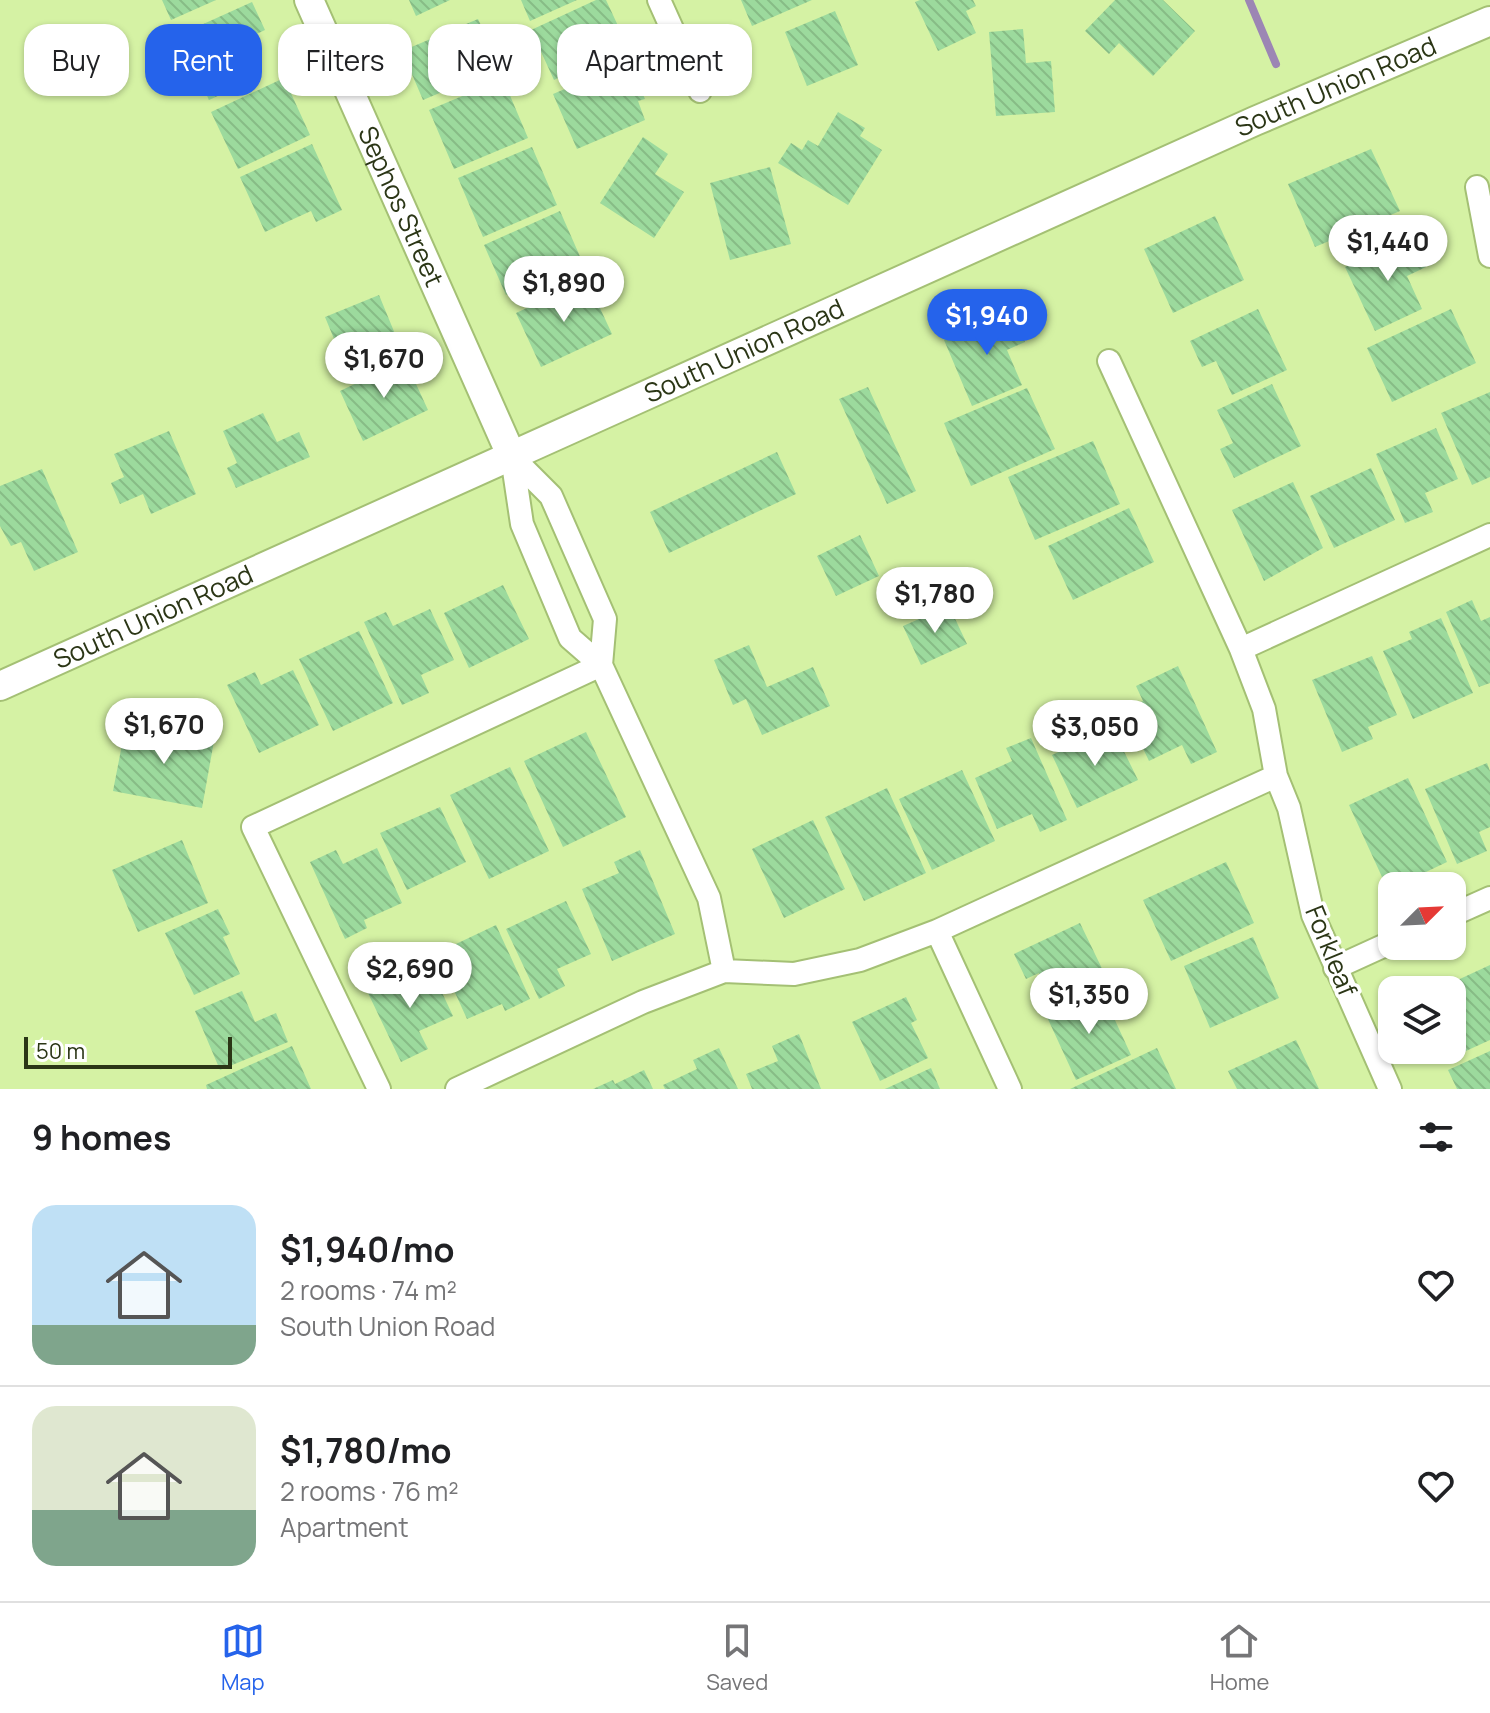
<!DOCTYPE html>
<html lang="en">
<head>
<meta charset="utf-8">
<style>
  :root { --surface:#fff; --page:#f2f2f2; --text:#202124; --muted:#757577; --line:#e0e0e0; --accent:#2563eb }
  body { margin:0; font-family:Manrope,sans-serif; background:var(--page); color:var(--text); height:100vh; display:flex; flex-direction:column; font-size:30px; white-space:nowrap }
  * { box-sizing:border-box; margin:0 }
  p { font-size:26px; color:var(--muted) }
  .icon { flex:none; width:44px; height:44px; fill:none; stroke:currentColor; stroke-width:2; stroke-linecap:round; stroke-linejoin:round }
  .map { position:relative; height:1089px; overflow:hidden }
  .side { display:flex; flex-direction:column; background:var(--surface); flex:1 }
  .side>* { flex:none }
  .hud { position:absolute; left:24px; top:24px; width:800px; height:72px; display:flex; gap:16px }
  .needle { width:52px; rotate:66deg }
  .fabs { position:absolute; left:1378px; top:872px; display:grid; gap:16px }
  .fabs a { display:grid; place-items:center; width:88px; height:88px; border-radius:16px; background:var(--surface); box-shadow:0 2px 6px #0004; font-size:40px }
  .scale { position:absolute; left:24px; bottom:20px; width:208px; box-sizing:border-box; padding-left:8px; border:4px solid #2b3616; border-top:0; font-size:22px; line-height:28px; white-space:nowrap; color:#2b3616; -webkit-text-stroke:6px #fff; paint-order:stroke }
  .price { position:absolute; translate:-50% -68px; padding:0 18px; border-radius:28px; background:#fff; color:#222; font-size:26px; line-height:52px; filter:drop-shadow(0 2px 4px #0008) }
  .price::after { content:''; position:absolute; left:50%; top:48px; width:24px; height:18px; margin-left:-12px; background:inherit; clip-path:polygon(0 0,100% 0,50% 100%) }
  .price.active { background:var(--accent); color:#fff }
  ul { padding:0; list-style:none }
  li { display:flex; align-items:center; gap:24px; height:200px; padding:0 32px }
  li+li { border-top:2px solid var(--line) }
  li span { display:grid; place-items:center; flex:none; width:224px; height:160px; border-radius:24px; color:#555 }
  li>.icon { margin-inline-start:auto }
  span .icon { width:96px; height:96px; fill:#fffc; stroke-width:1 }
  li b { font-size:34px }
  h2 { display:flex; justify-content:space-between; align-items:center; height:96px; padding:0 32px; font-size:34px }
  .tag { padding:0 28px; border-radius:24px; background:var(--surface); box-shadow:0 2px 6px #0004; font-size:28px; line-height:72px }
  .tag.active { background:var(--accent); color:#fff }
  .dock { display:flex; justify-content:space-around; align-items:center; height:112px; border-top:2px solid var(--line); background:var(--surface); font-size:22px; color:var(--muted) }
  .dock a { display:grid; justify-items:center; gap:4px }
  .dock .active { color:var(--accent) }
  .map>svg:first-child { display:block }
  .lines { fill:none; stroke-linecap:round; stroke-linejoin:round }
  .stream { stroke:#9c86b4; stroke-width:8 }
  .building { fill:url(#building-back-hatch) }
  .minor-casing { stroke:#a4c074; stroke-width:26 }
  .tertiary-casing { stroke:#a4c074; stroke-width:32 }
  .minor { stroke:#fff; stroke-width:22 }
  .tertiary { stroke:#fff; stroke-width:28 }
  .labels { text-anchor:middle; stroke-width:7; stroke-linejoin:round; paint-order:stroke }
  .street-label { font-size:26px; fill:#2b3616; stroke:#fff }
</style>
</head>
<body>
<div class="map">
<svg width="1490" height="1089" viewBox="0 0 1490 1089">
  <defs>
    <pattern id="building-back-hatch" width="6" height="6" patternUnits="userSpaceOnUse" patternTransform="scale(2)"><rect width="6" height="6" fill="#9cda9d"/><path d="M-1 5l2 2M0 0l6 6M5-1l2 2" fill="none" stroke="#87bc86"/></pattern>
  </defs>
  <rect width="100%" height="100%" fill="#d5f2a4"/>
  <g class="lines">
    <path class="stream" d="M1249,0L1276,64"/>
  </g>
  <path class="building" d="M162,0H216L171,20Z
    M409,0H450L416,16Z
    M521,0H577L530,21Z
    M596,0H606L627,45L554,80L531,30Z
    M741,0H812L752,26Z
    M920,0H973L976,6L966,11L976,33L938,51L915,2Z
    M1115,0H1163L1195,31L1153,76L1119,43L1109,54L1085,31Z
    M252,2L265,30L240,42L257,78L209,100L179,35Z
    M835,11L858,65L807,86L785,32Z
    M478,19L488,40L475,46L487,73L423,100L402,51Z
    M1023,29L1026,63L1051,61L1055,112L996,116L989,32Z
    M629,62L645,99L638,101L645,120L577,149L553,94Z
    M284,78L310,135L238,169L211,112Z
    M503,79L528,138L454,169L429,110Z
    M838,112L865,128L860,136L882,150L848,205L778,163L791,143L802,150L808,140L818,146Z
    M643,137L668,154L655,174L684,192L654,238L600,203Z
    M312,144L342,210L316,222L311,211L265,232L240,177Z
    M532,147L557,205L483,237L458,178Z
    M1371,149L1400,211L1315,247L1288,184Z
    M770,167L791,244L730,260L710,183Z
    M560,211L582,261L506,295L484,245Z
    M1215,216L1244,280L1173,313L1144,249Z
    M1412,236L1426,267L1407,276L1422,309L1375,331L1345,267Z
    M587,280L612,334L541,367L516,313Z
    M379,295L400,346L346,368L325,317Z
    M1258,309L1287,370L1232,395L1216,361L1202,367L1190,341Z
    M1451,309L1476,363L1392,402L1367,348Z
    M1012,310L1025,342L1007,350L1022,385L972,406L944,340Z
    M405,360L428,410L363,441L340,391Z
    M1272,384L1301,446L1234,478L1220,449L1233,443L1217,410Z
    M868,387L916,491L887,504L839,399Z
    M1027,388L1055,449L971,486L944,423Z
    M1490,392V477L1472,485L1441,413Z
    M263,413L277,442L299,432L310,457L236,488L227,468L237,463L223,431Z
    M1436,428L1458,479L1425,493L1433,512L1405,523L1376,454Z
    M169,431L196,494L151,514L143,494L120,504L111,483L124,477L114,454Z
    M1093,441L1120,504L1035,540L1008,477Z
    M777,452L796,494L669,553L650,512Z
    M1371,468L1395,520L1334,548L1310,496Z
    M42,469L78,552L34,571L21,542L11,546L0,526V486Z
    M1293,482L1323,548L1264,581L1232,510Z
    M1129,508L1154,562L1073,600L1048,546Z
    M860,535L879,576L836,596L817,556Z
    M503,585L529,639L469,668L444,613Z
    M1472,600L1481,621L1490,617V683L1479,687L1446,612Z
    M949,606L967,644L921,665L903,626Z
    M430,609L454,660L421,675L429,693L402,705L364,622L386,612L393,626Z
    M1441,618L1473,693L1413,719L1383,651L1412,639L1409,632Z
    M359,631L393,703L333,731L299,659Z
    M749,645L767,687L813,667L830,706L762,735L746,699L733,705L714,660Z
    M1372,656L1397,715L1368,727L1373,739L1342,752L1312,680Z
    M1178,666L1217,752L1191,764L1182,745L1149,761L1124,709L1143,701L1136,686Z
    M293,670L319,725L259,753L227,685L255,672L261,685Z
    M126,724L214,741L202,808L113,791Z
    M1112,727L1138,780L1077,808L1052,755Z
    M586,732L626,817L563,847L524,761Z
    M1031,738L1067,820L1040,832L1032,814L997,829L975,778L1012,761L1006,748Z
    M1487,763L1490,771V827L1479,832L1487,851L1457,864L1425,789Z
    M510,767L549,851L489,879L450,795Z
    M962,770L995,841L932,870L899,799Z
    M1408,778L1447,862L1388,890L1349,805Z
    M887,788L926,873L864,901L825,817Z
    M440,807L466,862L407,890L380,833Z
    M813,820L845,889L784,918L752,849Z
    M182,840L208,903L138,932L112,870Z
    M377,848L402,903L364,920L367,928L345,939L310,862L336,850L343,864Z
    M640,850L675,934L612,961L582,889L619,873L614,862Z
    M1226,862L1254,923L1171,961L1143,900Z
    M566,901L591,954L557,969L565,986L539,999L506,929Z
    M218,909L230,934L223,937L240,974L194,995L165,933Z
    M1080,923L1109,983L1055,1008L1039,973L1026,979L1014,954Z
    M496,925L530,999L505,1011L502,1004L467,1019L437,953Z
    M1253,937L1279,998L1210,1028L1184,966Z
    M429,965L453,1016L419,1031L428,1049L401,1062L368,993Z
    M1490,965V1040L1444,1061L1439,1050H1452V990H1436Z
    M242,991L255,1022L276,1013L288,1042L220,1070L195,1011Z
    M1102,992L1131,1055L1076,1080L1047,1017Z
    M906,997L917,1020L911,1023L928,1058L880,1081L852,1022Z
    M799,1034L821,1089H752L746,1074L778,1061L772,1046Z
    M1296,1040L1319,1089H1237L1228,1071Z
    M292,1046L311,1089H207L206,1085Z
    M719,1048L738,1089H665L663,1085L697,1069L693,1060Z
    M1157,1048L1176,1089H1070Z
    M1490,1051V1089H1457L1448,1070Z
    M931,1068L940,1089H885Z
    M644,1070L653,1089H593L613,1080L615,1084Z"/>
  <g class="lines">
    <g class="minor-casing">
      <path id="minor" d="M659,0L700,91
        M1477,187L1490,256
        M1109,361L1241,649L1264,709L1276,776L1289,808L1313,915L1390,1089
        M512,457L522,524L570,638L601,665L709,898L724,971
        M512,457L551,496L605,619L601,665
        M1241,649L1490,535
        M1452,915L1490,898
        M937,931L1010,1089
        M1335,968L1392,942
        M379,1089L253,827L601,665
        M457,1089L643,1002L724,971L794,974L860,960L937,931L1276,776"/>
    </g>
    <g class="tertiary-casing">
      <g id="tertiary">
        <path id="s1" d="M309,0L512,457"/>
        <path id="s2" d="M0,686L1255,121L1490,21"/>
      </g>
    </g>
    <use href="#minor" class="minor"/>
    <use href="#tertiary" class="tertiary"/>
  </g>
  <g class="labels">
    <g class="street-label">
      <text dy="9" stroke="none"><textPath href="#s2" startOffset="1464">South Union Road</textPath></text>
      <text dy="9" stroke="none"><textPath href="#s1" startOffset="226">Sephos Street</textPath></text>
      <text dy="9" stroke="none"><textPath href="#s2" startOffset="816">South Union Road</textPath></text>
      <text dy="9" stroke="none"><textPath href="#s2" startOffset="168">South Union Road</textPath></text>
      <text transform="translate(1331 951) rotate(68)" y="9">Forkleaf</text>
    </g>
  </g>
</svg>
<div class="fabs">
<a><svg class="needle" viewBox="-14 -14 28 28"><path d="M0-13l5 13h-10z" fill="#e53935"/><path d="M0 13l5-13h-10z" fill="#757577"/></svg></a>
<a><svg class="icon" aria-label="layers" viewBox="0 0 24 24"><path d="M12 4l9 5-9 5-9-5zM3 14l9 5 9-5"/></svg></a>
</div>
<div class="scale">50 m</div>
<b class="price" style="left:1388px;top:283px">$1,440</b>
<b class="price" style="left:564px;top:324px">$1,890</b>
<b class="price active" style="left:987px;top:357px">$1,940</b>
<b class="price" style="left:384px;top:400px">$1,670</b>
<b class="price" style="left:935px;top:635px">$1,780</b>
<b class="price" style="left:164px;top:766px">$1,670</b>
<b class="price" style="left:1095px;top:768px">$3,050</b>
<b class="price" style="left:410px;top:1010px">$2,690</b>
<b class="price" style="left:1089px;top:1036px">$1,350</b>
<div class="hud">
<a class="tag">Buy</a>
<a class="tag active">Rent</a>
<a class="tag">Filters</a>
<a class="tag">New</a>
<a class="tag">Apartment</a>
</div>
</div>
<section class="side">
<h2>9 homes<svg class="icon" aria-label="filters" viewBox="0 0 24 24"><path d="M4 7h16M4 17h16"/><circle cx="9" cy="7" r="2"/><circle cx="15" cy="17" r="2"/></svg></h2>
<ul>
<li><span style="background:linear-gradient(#bfe0f5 75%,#7fa58c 0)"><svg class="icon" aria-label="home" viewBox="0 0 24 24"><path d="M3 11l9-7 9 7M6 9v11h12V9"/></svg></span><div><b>$1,940/mo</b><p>2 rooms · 74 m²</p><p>South Union Road</p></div><svg class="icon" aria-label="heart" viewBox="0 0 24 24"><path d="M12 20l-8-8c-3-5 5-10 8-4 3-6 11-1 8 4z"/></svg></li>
<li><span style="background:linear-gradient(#dfe7d0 65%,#7fa58c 0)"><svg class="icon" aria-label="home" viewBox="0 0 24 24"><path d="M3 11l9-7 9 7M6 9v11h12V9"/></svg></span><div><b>$1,780/mo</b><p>2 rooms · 76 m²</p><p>Apartment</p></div><svg class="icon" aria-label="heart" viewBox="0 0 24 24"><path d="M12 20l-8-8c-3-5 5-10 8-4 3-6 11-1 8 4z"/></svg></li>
</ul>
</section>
<nav class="dock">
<a class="active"><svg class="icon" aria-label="map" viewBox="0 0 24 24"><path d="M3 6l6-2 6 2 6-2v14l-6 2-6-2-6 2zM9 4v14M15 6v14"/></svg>Map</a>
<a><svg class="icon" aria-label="saved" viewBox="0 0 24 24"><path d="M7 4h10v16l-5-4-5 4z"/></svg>Saved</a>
<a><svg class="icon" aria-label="home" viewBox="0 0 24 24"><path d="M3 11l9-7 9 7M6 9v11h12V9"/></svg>Home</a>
</nav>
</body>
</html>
